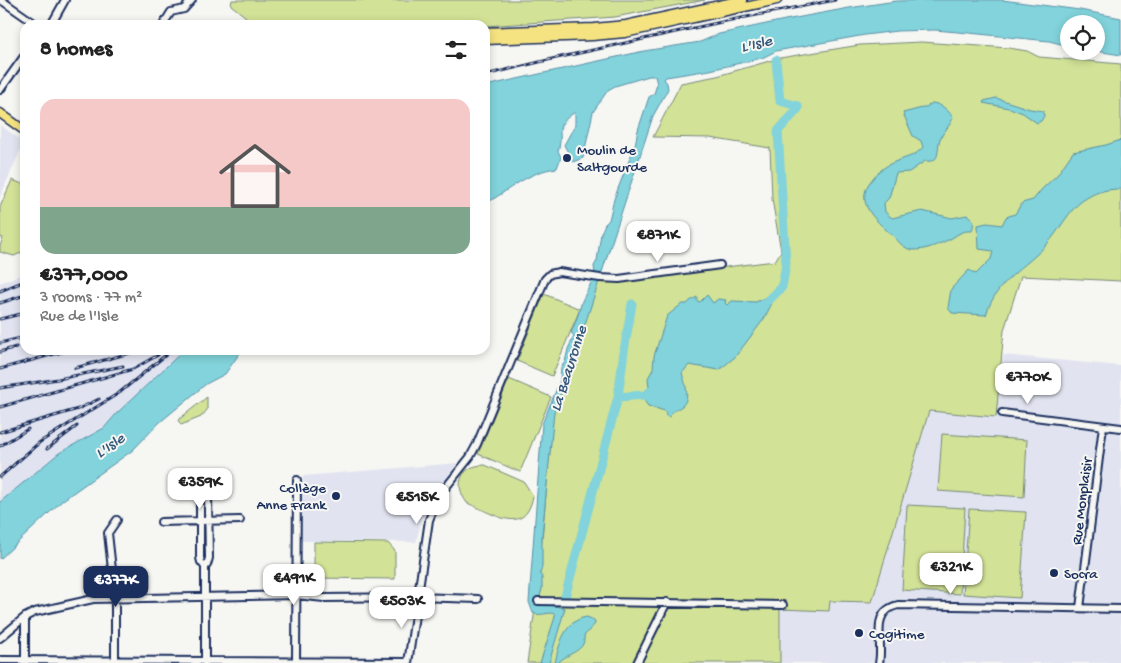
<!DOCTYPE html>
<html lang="en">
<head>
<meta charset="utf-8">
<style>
  :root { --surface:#fff; --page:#f6f6f6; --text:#222; --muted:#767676; --line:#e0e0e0; --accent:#1b2f5e }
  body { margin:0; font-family:"Gochi Hand",sans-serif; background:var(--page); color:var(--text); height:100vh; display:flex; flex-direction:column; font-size:19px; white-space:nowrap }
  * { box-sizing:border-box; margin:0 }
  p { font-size:16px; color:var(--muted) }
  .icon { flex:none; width:28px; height:28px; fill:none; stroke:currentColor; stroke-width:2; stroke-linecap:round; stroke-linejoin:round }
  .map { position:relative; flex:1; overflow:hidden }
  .panel { position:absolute; left:20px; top:20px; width:470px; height:335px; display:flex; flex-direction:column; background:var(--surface); border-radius:15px; box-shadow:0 2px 8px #0003 }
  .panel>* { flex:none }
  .controls { position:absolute; left:1060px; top:15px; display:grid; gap:10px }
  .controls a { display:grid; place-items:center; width:45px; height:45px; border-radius:50%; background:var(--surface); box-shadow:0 2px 8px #0003; font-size:25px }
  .price { position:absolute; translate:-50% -42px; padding:0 11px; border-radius:10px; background:#fff; color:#222; font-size:16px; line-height:32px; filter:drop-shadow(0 1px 2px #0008) }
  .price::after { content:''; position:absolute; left:50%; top:30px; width:15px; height:11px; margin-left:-8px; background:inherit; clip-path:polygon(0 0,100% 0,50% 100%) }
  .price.current { background:var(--accent); color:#fff }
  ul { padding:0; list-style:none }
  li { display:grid; align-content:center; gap:10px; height:265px; padding:0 20px }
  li+li { border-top:1px solid var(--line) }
  li span { display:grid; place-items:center; height:155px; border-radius:15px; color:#555 }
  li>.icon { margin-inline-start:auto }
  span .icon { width:90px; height:90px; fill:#fffc; stroke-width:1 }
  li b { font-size:21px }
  h2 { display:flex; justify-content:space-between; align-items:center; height:60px; padding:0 20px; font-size:21px }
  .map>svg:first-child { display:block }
  .built { fill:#e1e4f0 }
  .green { fill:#d2e296; stroke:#76887a }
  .water { fill:#82d3db; stroke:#5991a9 }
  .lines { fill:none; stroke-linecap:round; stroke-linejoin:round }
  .stream { stroke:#5991a9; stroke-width:1 }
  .river { stroke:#82d3db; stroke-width:9 }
  .minor-casing { stroke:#1b2f5e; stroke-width:10 }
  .major-casing { stroke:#1b2f5e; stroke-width:11 }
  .minor { stroke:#f6f6f2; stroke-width:6 }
  .major { stroke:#f5e382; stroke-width:8 }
  .rail-casing { stroke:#1b2f5e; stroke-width:3 }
  .rail { stroke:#f6f6f2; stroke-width:1; stroke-dasharray:4; stroke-linecap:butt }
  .poi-dot { fill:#1b2f5e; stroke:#f6f6f2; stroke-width:2 }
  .labels { text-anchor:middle; stroke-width:4; stroke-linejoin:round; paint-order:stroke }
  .poi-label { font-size:15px; fill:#1b2f5e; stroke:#f6f6f2; text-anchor:start }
  .street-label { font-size:15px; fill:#1b2f5e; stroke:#f6f6f2 }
  .water-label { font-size:16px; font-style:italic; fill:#35587d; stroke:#f6f6f2 }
</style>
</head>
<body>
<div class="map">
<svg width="1121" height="663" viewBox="0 0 1121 663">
  <rect width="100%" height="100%" fill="#f6f6f2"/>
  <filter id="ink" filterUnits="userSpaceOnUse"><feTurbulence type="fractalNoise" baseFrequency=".02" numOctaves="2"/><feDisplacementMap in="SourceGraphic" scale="10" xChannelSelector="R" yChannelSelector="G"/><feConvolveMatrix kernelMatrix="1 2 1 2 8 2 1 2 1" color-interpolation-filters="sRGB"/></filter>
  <g filter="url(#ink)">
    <path class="built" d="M0,125L24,142L0,197Z
      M25,273V350H184L117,413L104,428L59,453L0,502V283Z
      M1003,355L1121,366V663H780V609L829,611V601L872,602L929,411L995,417Z
      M458,463L440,488L423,518H422L416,542L301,541L303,476Z"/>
    <path class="green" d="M232,0H705L615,17L485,26L241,25L246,17L231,5Z
      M921,42L1009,48L1027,51L1039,57L1121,64V281L1021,276L1004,330L996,417L929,411L872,602L830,601L829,611L780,609V663H527L537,596L553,414L598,280H620L775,261L781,251L772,199L770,148L710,138L653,137L681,83L717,76L780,58L860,45Z
      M12,180L25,185V251L14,256L0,252V246L3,238L0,237V207Z
      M544,294L580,309L552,376L517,361Z
      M509,379L551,397L520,472L478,454Z
      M207,397V410L201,417L181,425L178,420Z
      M942,434L1027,440L1024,497L938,491Z
      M485,465L524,482L533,496C525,538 493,513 467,503C453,484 461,465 485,465Z
      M907,505L965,508L960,594L902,590Z
      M969,509L1026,512L1020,598L963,594Z
      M314,542L388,543L395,551V579L314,578Z"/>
    <path class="water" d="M927,0H1002L1080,10L1121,18V55L1096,51V24H1069V46L1049,41L969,33L935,30L897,31L865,35L776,51L762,58L710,70L666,77L664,79L667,83L668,89L653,116L571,367L554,412L542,536V567L540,574L542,577V589L539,600L544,604L565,608L549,663H540L555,617V614C548,611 541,617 533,613L529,602L542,424L560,381L561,367L565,362L568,349L574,335L571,333L578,315L582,301L595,275L594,266L597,261L601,233L605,224L609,220L614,199L635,145L638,130L649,97L654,94L657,84L655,76H649L615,86L608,90L593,112L583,158L573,162L564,145L575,125V112C551,129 565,129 558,151L561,157L557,168C529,171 508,191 485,204V86L644,51L700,42L719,34L785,20L849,8L896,1Z
      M996,98L1030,109L1043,111L1044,116L1041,121L1037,123L1023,113L1009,108L983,103L984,101Z
      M932,103C941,104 949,110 953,118C950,126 943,132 940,139C936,150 942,163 925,161L909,172L896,173L889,198L884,203L885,212L892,218L922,211L952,218L967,215C975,220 974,223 972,231C960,230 957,236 948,240C937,245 926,250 914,250C905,250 899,242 893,236C879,223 856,206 868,185C874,175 885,165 897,161C907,157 916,156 923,147L921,141L913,136L903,113L926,107Z
      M1121,140V189C1105,189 1095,192 1082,201C1070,209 1058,232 1048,243C1025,269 997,279 986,315L952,313L948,308L951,289L969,270L976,274L991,259L993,251L979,249L978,225L987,223L1002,225L1006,217L1015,214L1022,203L1033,200L1042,189L1057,175L1073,152L1106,145Z
      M774,293H777L764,319L735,357L719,370L689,365L682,373C685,383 691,398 682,406C679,408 675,410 671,413L670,417L666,416L665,411L648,406L645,402V395L649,387L648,378L653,369L654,356L667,316L682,304H687L690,301L697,297V301L700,302L707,295L713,303L718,299L726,300L725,303L727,305L732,301L756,302Z
      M184,350H242L225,374L206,384L159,423L133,450L63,500L0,559V502L59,453L104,428L117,413Z
      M587,617L594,620L595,624L584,636C586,652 568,652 558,663H555C559,644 565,620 587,617Z"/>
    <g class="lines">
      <path class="stream" d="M204,531V550"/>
      <path class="river" d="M769,300L782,287L786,264L778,131L798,109V106L780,101L776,60
        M618,397L624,351L632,304
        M565,597L618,397L645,395L654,389"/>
      <g class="minor-casing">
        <path id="minor" d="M1,0L37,25
          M51,25L65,0
          M163,25L171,12L184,9L192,0
          M0,90L25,55
          M1002,413L1121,428
          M161,522L240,520
          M205,567L201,562L200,558V495L208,494L209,558L207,565L205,567V663
          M538,601L783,605
          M1080,608L1103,426
          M25,617V663
          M0,638L25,617L35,612L93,599L296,595L324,598L417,597L478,599
          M0,660L408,662
          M115,661V597L108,533L117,520
          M296,663L297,480
          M408,663L429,520L439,496L470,457L477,444L545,279L550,274L559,272L600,278L619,279L720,265
          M637,663L667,602
          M879,663C884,641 869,612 898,605L1121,609"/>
      </g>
      <g class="major-casing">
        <path id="major" d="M485,32L594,28L626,25L743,0
          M485,40L592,36L625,33L777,0
          M0,113L25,131"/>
      </g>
      <use href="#minor" class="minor"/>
      <use href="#major" class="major"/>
      <g class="rail-casing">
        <path id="rail" d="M485,75L552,59L726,21L835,0
          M0,291L25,281
          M0,303L25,295
          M0,319L25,313
          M0,343L25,337
          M0,352L16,347
          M75,368L141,350
          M0,369L69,350
          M0,388L58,379L123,366
          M0,407L133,369L158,355
          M0,432L78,409L99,399
          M0,446L28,429
          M47,449L77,426
          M0,477L40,442L119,393L172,350"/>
      </g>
      <use href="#rail" class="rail"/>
    </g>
  </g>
  <g class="poi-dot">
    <circle cx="567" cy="158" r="5"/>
    <circle cx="336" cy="496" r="5"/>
    <circle cx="1054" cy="573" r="5"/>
    <circle cx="859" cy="633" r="5"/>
  </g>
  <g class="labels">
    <g class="poi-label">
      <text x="577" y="154">Moulin de<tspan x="577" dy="17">Saltgourde</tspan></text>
      <text x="326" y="492" text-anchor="end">Collège<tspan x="326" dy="17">Anne Frank</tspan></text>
      <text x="1064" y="578">Socra</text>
      <text x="869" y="638">Cogitime</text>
    </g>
    <g class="street-label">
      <text transform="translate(1081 501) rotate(-83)" y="5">Rue Monplaisir</text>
    </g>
    <g class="water-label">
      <text transform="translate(756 42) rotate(-13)" y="6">L'Isle</text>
      <text transform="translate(567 368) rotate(-72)" y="6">La Beauronne</text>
      <text transform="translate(109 444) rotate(-35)" y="6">L'Isle</text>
    </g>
  </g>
</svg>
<div class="controls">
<a><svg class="icon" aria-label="locate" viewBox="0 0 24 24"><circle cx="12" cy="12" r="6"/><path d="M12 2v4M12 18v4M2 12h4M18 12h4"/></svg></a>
</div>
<b class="price" style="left:658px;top:263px">€871K</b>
<b class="price" style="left:1028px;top:405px">€770K</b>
<b class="price" style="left:200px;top:510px">€359K</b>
<b class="price" style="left:417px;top:525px">€515K</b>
<b class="price" style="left:951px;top:595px">€321K</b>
<b class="price" style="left:294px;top:606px">€491K</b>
<b class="price current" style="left:116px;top:608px">€377K</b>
<b class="price" style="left:402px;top:629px">€503K</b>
<section class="panel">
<h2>8 homes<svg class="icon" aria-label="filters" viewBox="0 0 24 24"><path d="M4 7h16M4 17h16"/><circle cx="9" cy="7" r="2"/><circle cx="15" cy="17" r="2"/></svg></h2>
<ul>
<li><span style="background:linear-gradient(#f6c9c9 70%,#7fa58c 0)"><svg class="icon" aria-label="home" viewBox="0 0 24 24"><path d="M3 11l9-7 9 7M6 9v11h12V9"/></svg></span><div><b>€377,000</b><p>3 rooms · 77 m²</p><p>Rue de l'Isle</p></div></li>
</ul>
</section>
</div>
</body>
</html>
